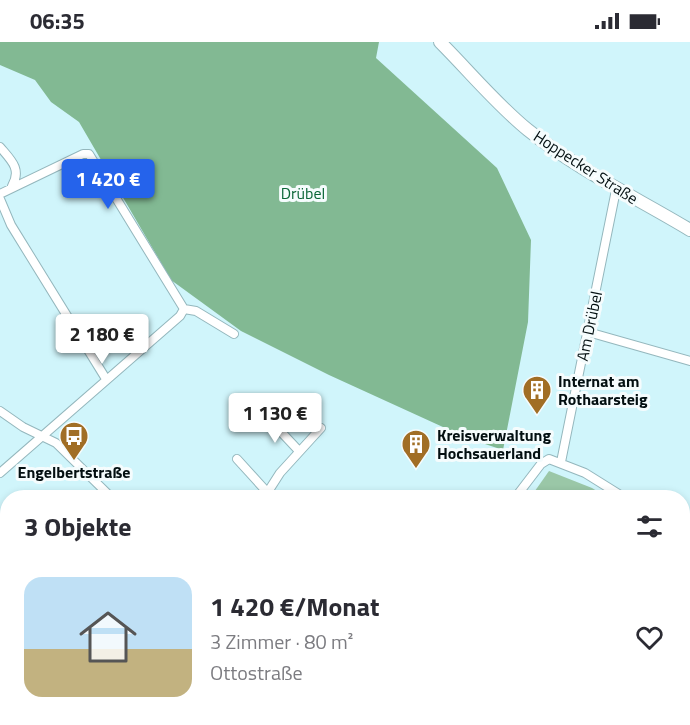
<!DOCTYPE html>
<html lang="de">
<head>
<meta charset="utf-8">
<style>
  :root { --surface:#fff; --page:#f7f7f7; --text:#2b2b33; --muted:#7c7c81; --line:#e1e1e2; --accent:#2563eb }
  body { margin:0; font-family:"Titillium Web",sans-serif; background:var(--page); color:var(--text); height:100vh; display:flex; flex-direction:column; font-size:22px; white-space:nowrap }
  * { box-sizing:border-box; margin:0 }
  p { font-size:20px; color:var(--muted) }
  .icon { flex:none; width:33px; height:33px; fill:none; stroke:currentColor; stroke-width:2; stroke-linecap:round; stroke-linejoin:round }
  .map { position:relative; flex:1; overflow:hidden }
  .side { position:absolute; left:0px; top:448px; width:690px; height:236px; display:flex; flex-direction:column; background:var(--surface); border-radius:24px 24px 0 0; box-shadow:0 3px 9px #0003 }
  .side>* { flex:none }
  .price { position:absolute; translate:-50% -51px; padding:0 14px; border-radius:6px; background:#fff; color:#222; font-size:20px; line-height:39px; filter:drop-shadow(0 2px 3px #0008) }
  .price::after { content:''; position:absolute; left:50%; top:36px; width:18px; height:14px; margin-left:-9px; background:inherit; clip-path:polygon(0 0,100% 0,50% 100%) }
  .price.current { background:var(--accent); color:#fff }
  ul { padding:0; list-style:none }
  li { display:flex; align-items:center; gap:18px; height:150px; padding:0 24px }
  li+li { border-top:2px solid var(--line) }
  li span { display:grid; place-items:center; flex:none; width:168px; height:120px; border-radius:18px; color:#555 }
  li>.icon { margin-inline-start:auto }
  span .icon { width:72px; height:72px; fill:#fffc; stroke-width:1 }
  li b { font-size:26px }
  h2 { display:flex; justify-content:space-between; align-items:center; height:72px; padding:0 24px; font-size:26px }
  .status { display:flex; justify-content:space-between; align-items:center; height:42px; padding:0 30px; background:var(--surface); direction:ltr }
  .status svg { height:16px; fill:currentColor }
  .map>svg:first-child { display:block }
  .green { fill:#9ac7a7 }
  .forest { fill:#82b993 }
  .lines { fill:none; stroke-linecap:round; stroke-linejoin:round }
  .street-casing { stroke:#94b7bd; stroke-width:10 }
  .secondary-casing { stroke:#94b7bd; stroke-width:14 }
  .street { stroke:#fff; stroke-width:8 }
  .secondary { stroke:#fff; stroke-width:12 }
  .rail-casing { stroke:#6d868a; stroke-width:5 }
  .rail { stroke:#f5fcfd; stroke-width:3; stroke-dasharray:9; stroke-linecap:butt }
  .labels { text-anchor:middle; stroke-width:6; stroke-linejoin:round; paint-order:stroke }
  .street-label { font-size:16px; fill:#030f11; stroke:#f5fcfd }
  .park-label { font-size:16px; fill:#0a6637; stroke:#f5fcfd }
  .poi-label { font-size:16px; font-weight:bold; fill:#030f11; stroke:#f5fcfd; text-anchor:start }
</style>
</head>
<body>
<div class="status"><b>06:35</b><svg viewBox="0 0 49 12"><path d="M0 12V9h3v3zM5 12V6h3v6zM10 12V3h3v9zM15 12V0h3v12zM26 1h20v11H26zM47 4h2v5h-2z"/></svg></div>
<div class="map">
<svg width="690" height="683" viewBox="0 0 690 683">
  <rect width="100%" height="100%" fill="#d0f5fb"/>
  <path class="green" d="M549,429L592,446L608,456H530Z"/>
  <path class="forest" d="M0,0H379L376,16L497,126L531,198L528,280L503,408L467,396L329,333L241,289L171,238L79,80L51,60L35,38L0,23Z"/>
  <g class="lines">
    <g class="street-casing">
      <path id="street" d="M0,105C11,118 22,127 12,144
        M0,152L83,112H89L184,267
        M0,157L11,183L106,337
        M184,267L196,269L234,292
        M588,290L690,319
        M0,369L23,385L56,401L112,456
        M269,377L299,409
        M237,417L267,450
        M561,420L616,148
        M0,431L180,274L184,267
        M264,456L280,431L321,386
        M515,456L541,422L549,417L585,431L625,456
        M682,494L690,499
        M0,564L8,568
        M682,610L690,612
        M22,676L31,683
        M195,676L211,683
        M424,676L432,683
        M511,676L518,683
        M586,676L594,683
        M9,683L17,676
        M454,683L460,676"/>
    </g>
    <g class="secondary-casing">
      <path id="secondary" d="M440,0C469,29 497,63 528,88C578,128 635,155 690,188"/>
    </g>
    <use href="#street" class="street"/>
    <use href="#secondary" class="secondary"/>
    <g class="rail-casing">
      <path id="rail" d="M0,616L8,615
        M394,676L402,683"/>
    </g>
    <use href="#rail" class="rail"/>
  </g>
  <defs>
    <g id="building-pin" transform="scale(1.5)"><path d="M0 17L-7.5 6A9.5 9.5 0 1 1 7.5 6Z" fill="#a16e25" stroke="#f5fcfd"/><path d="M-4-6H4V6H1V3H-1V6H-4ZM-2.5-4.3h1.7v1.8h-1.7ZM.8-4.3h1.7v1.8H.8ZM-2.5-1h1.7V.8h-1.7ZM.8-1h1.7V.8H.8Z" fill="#fff"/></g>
    <g id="bus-pin" transform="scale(1.5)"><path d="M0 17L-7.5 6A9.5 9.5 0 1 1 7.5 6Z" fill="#a16e25" stroke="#f5fcfd"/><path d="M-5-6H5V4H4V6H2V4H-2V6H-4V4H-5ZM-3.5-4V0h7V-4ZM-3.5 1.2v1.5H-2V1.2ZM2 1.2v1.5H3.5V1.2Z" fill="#fff"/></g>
  </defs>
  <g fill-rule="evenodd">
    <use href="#building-pin" x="537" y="348"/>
    <use href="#bus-pin" x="74" y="394"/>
    <use href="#building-pin" x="416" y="402"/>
  </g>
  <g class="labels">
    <g class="street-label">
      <text transform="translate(586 125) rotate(33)" y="6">Hoppecker Straße</text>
      <text transform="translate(589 284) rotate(-78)" y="6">Am Drübel</text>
    </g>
    <g class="park-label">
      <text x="303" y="157">Drübel</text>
    </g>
    <g class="poi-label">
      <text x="558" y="345">Internat am<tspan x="558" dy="18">Rothaarsteig</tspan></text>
      <text x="437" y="399">Kreisverwaltung<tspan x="437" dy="18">Hochsauerland</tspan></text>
      <text x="74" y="436" text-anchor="middle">Engelbertstraße</text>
    </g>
  </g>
</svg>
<b class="price current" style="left:108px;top:168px">1 420 €</b>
<b class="price" style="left:102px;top:323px">2 180 €</b>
<b class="price" style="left:275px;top:402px">1 130 €</b>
<section class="side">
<h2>3 Objekte<svg class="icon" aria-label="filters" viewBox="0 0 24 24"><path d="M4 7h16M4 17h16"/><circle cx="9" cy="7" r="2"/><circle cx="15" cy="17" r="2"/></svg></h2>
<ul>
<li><span style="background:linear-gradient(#bfe0f5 60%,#c2b280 0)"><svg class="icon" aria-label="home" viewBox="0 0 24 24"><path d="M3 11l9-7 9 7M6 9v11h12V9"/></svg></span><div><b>1 420 €/Monat</b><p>3 Zimmer · 80 m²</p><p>Ottostraße</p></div><svg class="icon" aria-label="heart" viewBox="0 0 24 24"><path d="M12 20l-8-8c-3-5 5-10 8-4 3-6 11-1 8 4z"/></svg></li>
</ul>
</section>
</div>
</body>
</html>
